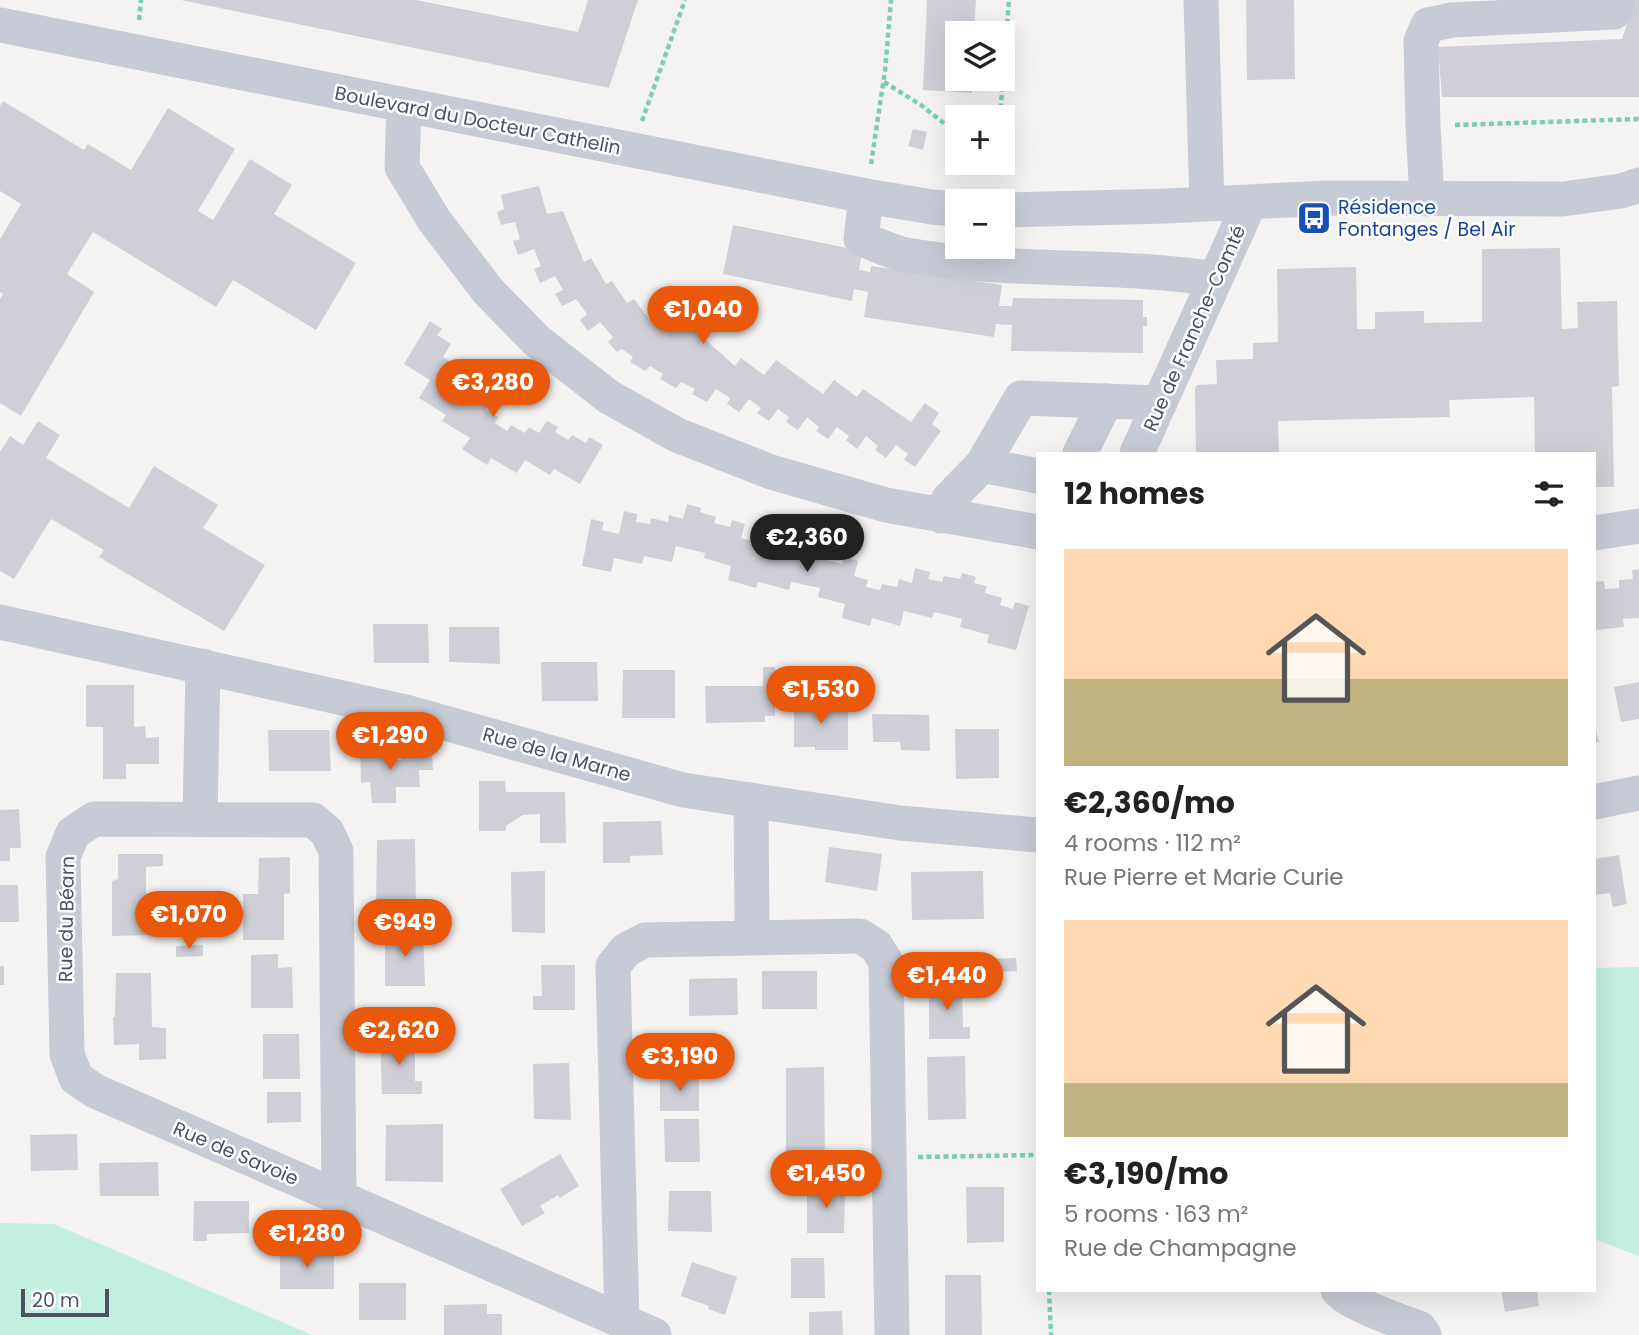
<!DOCTYPE html>
<html lang="en">
<head>
<meta charset="utf-8">
<style>
  :root { --surface:#fff; --page:#f6f6f6; --text:#222; --muted:#767676; --accent:#ea580c }
  body { margin:0; font-family:Poppins,sans-serif; background:var(--page); color:var(--text); height:100vh; display:flex; flex-direction:column; font-size:26px; white-space:nowrap }
  * { box-sizing:border-box; margin:0 }
  p { font-size:23px; color:var(--muted) }
  .icon { flex:none; width:38px; height:38px; fill:none; stroke:currentColor; stroke-width:2; stroke-linecap:round; stroke-linejoin:round }
  .map { position:relative; flex:1; overflow:hidden }
  .sheet { position:absolute; left:1036px; top:452px; width:560px; height:840px; display:flex; flex-direction:column; background:var(--surface); border-radius:0px; box-shadow:0 7px 28px #0002 }
  .sheet>* { flex:none }
  .controls { position:absolute; left:945px; top:21px; display:grid; gap:14px }
  .controls a { display:grid; place-items:center; width:70px; height:70px; border-radius:0px; background:var(--surface); box-shadow:0 7px 28px #0002; font-size:35px }
  .scale { position:absolute; left:21px; bottom:18px; width:88px; box-sizing:border-box; padding-left:7px; border:4px solid #4a5160; border-top:0; font-size:19px; line-height:24px; white-space:nowrap; color:#4a5160; -webkit-text-stroke:5px #fff; paint-order:stroke }
  .price { position:absolute; translate:-50% -60px; padding:0 16px; border-radius:24px; background:var(--accent); color:#fff; font-size:23px; line-height:46px; filter:drop-shadow(0 2px 4px #0008) }
  .price::after { content:''; position:absolute; left:50%; top:42px; width:21px; height:16px; margin-left:-10px; background:inherit; clip-path:polygon(0 0,100% 0,50% 100%) }
  .price.on { background:#222; color:#fff }
  ul { padding:0; list-style:none }
  li { display:grid; align-content:center; gap:14px; height:371px; padding:0 28px }
  li span { display:grid; place-items:center; height:217px; border-radius:0px; color:#555 }
  li>.icon { margin-inline-start:auto }
  span .icon { width:126px; height:126px; fill:#fffc; stroke-width:1 }
  li b { font-size:30px }
  h2 { display:flex; justify-content:space-between; align-items:center; height:84px; padding:0 28px; font-size:30px }
  .map>svg:first-child { display:block }
  .green { fill:#c3efde }
  .building { fill:#cfd0d7 }
  .lines { fill:none; stroke-linecap:round; stroke-linejoin:round }
  .path { stroke:#7ccdb6; stroke-width:4.5; stroke-dasharray:5 3.5; stroke-linecap:butt }
  .minor { stroke:#c7cbd6; stroke-width:35 }
  .labels { text-anchor:middle; stroke-width:5; stroke-linejoin:round; paint-order:stroke }
  .street-label { font-size:19px; fill:#4a5160; stroke:#fff }
  .transit-label { font-size:19px; fill:#164399; stroke:#fff; text-anchor:start }
</style>
</head>
<body>
<div class="map">
<svg width="1639" height="1335" viewBox="0 0 1639 1335">
  <rect width="100%" height="100%" fill="#f4f3f2"/>
  <path class="green" d="M1639,967V1256L1594,1239V968Z
    M0,1223L54,1224L312,1335H0Z"/>
  <path class="building" d="M181,0H416L578,32L588,0H638L609,88Z
    M927,0H976L974,33H957V79H972V93L923,90Z
    M1246,0H1294L1295,79L1247,80Z
    M1635,0H1639V97H1442L1438,47L1622,39Z
    M3,101L84,150L88,144L131,170L168,108L235,149L198,211L213,220L250,159L292,185L274,214L356,263L316,330L233,280L216,307L93,232L67,274L94,292L21,416L0,403V299L3,294L0,292V239L21,204L0,191V106Z
    M913,129L927,132L923,150L908,146Z
    M539,186L547,214L563,211L584,262L591,258L606,284L612,281L627,303L634,299L653,324L671,309L735,366L741,358L764,375L776,360L823,394L834,380L857,397L863,389L911,422L925,403L939,413L932,424L941,431L915,467L904,460L908,454L896,445L886,458L875,450L878,446L866,436L857,449L846,440L849,436L837,427L828,439L816,431L819,427L807,417L798,430L786,422L789,417L778,409L769,421L757,413L761,408L749,399L739,412L727,404L730,398L716,389L707,402L692,394L695,389L681,382L676,388L660,379L663,374L650,366L645,371L630,362L633,357L622,349L617,352L608,342L613,337L600,322L588,331L580,320L587,314L576,299L562,306L555,294L563,290L555,276L540,283L534,269L541,266L534,249L518,255L513,241L520,239L515,222L501,225L497,212L504,209L501,195Z
    M733,225L862,251L859,270L870,272L871,266L1002,285L999,306H1012L1013,298L1143,300V317H1147V326H1143V353L1011,351L1012,325L996,324L994,337L864,317L868,292L854,289L852,301L723,274Z
    M1560,248L1562,329L1578,328L1577,302L1617,301L1619,386L1612,387L1614,487H1594V453H1535L1534,397L1449,400L1450,417L1278,421L1279,453H1196L1195,389L1197,385L1217,384L1216,360L1253,359V343L1278,342L1277,269L1356,267L1357,329H1375V312L1424,311V323L1482,322V249Z
    M430,321L442,329L437,335L451,344L443,357L457,366L453,372L467,380L463,387L477,396L481,389L495,397L486,410L498,417L495,423L507,431L511,425L525,433L529,427L539,433L547,421L558,427L555,432L568,440L572,435L586,443L589,437L603,445L580,484L554,469L550,475L525,460L517,473L491,458L487,465L462,449L470,438L442,421L446,415L419,398L430,380L404,364Z
    M38,421L60,435L46,458L129,508L154,466L218,505L203,528L265,565L224,631L99,557L104,550L51,519L14,579L0,571V452L10,436L23,445Z
    M687,504L701,508L700,512L716,517L714,523L730,527L732,520L745,524L741,538L755,542L753,550L766,553L768,545L786,548L787,543L799,546L800,539L816,542L814,548L829,552L827,560L842,564L844,557L858,561L854,576L868,580L866,587L880,590L882,584L897,587L899,579L912,583L915,568L930,572L928,579L942,582L944,576L960,579L962,573L976,577L974,583L987,586L985,593L1002,598L1000,605L1013,609L1015,602L1029,606L1016,650L987,643L989,635L960,627L962,619L934,612L932,618L904,611L900,626L872,618L870,626L842,618L845,604L818,597L820,588L791,582L789,590L758,582L756,588L728,580L731,566L704,558L705,553L676,546L672,562L644,556L642,564L614,558L611,572L582,566L591,519L604,522L602,530L619,534L624,511L637,514L636,522L650,524L651,518L668,522L669,515L683,519Z
    M1639,569V618L1623,619L1624,627L1596,630L1594,582L1604,581L1605,589L1619,588V580L1633,579L1632,570Z
    M373,624H428L429,663H374Z
    M449,627H499L500,664L449,662Z
    M541,662H597L598,701H542Z
    M763,667H775V716H765V722L706,723L705,686H763Z
    M623,670H675V718H622Z
    M1639,682V719L1621,722L1614,687Z
    M86,685H134V727L145,726L146,738L159,737V764H126V779H103V727H86Z
    M794,703H848V750H815V747H794Z
    M872,714L929,715L930,751L901,750L900,742H873Z
    M1594,723L1599,742L1594,743Z
    M955,729H999V778L956,779Z
    M268,730H329L331,771H269Z
    M360,744H386L387,760H401V755H432L433,770H419L420,787H396V803H372L370,782L361,783Z
    M479,781H505L506,792H565L566,843H540V814L523,815L506,826V831H479Z
    M19,809L21,848H10V861H0V810Z
    M661,821L663,855L630,856V863H603V822Z
    M415,839L416,906H376L377,840Z
    M829,847L882,854L877,891L825,882Z
    M118,854H163V866L146,867V895H154V935L112,936V881L118,879Z
    M1619,855L1627,904L1613,907L1610,893L1594,895V859Z
    M290,857V893L284,894V940H243V894H258L259,858Z
    M545,871V933L512,932L511,872Z
    M983,871L984,919L912,920L911,872Z
    M0,885H18L19,922H0Z
    M423,931L425,986H385V932Z
    M203,945V956L176,957V946Z
    M278,954V968L292,967L293,1008H251V955Z
    M1016,958L1017,971L991,972V959Z
    M541,965H575V1010H533V996H542Z
    M0,966H4V985H0Z
    M762,971H817V1009H762Z
    M116,973H151L152,1027L166,1028V1059L139,1060V1044L114,1045L113,1017H115Z
    M737,978L738,1015L689,1016V979Z
    M962,983L963,1027H970V1039H929V984Z
    M263,1034H299L300,1079H263Z
    M415,1038V1081H422V1094H382L380,1039Z
    M965,1056L966,1119L928,1120L927,1057Z
    M569,1063L571,1120L534,1119L533,1064Z
    M824,1067L825,1167L786,1166V1068Z
    M699,1074V1111H660V1075Z
    M267,1092H301V1122L267,1123Z
    M664,1119H699L700,1162H665Z
    M443,1124V1182L385,1181L386,1125Z
    M77,1134L78,1170L31,1171L30,1135Z
    M560,1154L579,1186L560,1198L558,1195L540,1206L545,1213L522,1226L500,1189Z
    M158,1162L159,1196H100L99,1163Z
    M966,1187H1004V1242L967,1243Z
    M807,1188H845L844,1233H807Z
    M669,1191H711L712,1232L668,1231Z
    M194,1201H249V1233L207,1234V1241H193Z
    M334,1251V1289H280V1252Z
    M791,1258H824L825,1298H791Z
    M692,1262L737,1277L725,1315L708,1309L709,1306L681,1296Z
    M945,1275H981L982,1335H945Z
    M359,1283H406V1320H359Z
    M1501,1290H1537L1539,1306L1505,1312Z
    M487,1304V1314H502V1335H444V1305Z
    M842,1311L843,1335H809V1312Z"/>
  <g class="lines">
    <path class="path" d="M139,20L141,0
      M884,82L921,105L950,128L957,130
      M1000,117L1009,0
      M642,121L685,0
      M1455,125L1639,119
      M871,164L885,71L891,0
      M918,1157L1038,1155
      M1049,1290L1051,1335"/>
    <path class="minor" d="M1201,0L1207,204
      M0,25L866,196L932,207L957,209
      M404,105L402,167L434,220L488,291L537,341L609,397L677,435L771,472L886,505L1038,532
      M866,196L861,239C876,244 891,252 906,255C1008,273 1113,263 1215,279
      M1427,199L1423,126L1421,41L1428,25L1452,20L1614,12L1618,0
      M1003,210L1167,206L1328,198L1563,199L1621,191L1639,185
      M1080,453L1106,401
      M1137,453L1250,202
      M982,465L1038,476
      M941,516L949,499L982,465L1021,398L1160,403
      M1594,533L1639,526
      M0,622L406,712L683,790L900,823L1038,835
      M751,800L752,938
      M1594,802L1639,793
      M200,819L203,666
      M339,1198L336,851L327,832L313,820L94,819L73,833L63,857L67,1054L76,1078L95,1091L654,1335
      M1338,1290C1348,1303 1401,1322 1419,1328L1424,1335
      M622,1321L613,966L626,950L645,940L860,936L876,946L886,962L892,1335"/>
  </g>
  <defs>
    <g id="bus-square" transform="scale(1.75)"><rect x="-9" y="-9" width="18" height="18" rx="4" fill="#1a4fb4" stroke="#fff"/><path d="M-5-6H5V4H4V6H2V4H-2V6H-4V4H-5ZM-3.5-4V0h7V-4ZM-3.5 1.2v1.5H-2V1.2ZM2 1.2v1.5H3.5V1.2Z" fill="#fff"/></g>
  </defs>
  <g fill-rule="evenodd">
    <use href="#bus-square" x="1314" y="218"/>
  </g>
  <g class="labels">
    <g class="street-label">
      <text transform="translate(478 120) rotate(11)" y="7">Boulevard du Docteur Cathelin</text>
      <text transform="translate(1194 328) rotate(-66)" y="7">Rue de Franche-Comté</text>
      <text transform="translate(557 754) rotate(16)" y="7">Rue de la Marne</text>
      <text transform="translate(66 919) rotate(-89)" y="7">Rue du Béarn</text>
      <text transform="translate(236 1153) rotate(23)" y="7">Rue de Savoie</text>
    </g>
    <g class="transit-label">
      <text x="1338" y="214">Résidence<tspan x="1338" dy="22">Fontanges / Bel Air</tspan></text>
    </g>
  </g>
</svg>
<div class="controls">
<a><svg class="icon" aria-label="layers" viewBox="0 0 24 24"><path d="M12 4l9 5-9 5-9-5zM3 14l9 5 9-5"/></svg></a>
<a>+</a>
<a>−</a>
</div>
<div class="scale">20 m</div>
<b class="price" style="left:703px;top:346px">€1,040</b>
<b class="price" style="left:493px;top:419px">€3,280</b>
<b class="price on" style="left:807px;top:574px">€2,360</b>
<b class="price" style="left:821px;top:726px">€1,530</b>
<b class="price" style="left:390px;top:772px">€1,290</b>
<b class="price" style="left:189px;top:951px">€1,070</b>
<b class="price" style="left:405px;top:959px">€949</b>
<b class="price" style="left:947px;top:1012px">€1,440</b>
<b class="price" style="left:399px;top:1067px">€2,620</b>
<b class="price" style="left:680px;top:1093px">€3,190</b>
<b class="price" style="left:826px;top:1210px">€1,450</b>
<b class="price" style="left:307px;top:1270px">€1,280</b>
<section class="sheet">
<h2>12 homes<svg class="icon" aria-label="filters" viewBox="0 0 24 24"><path d="M4 7h16M4 17h16"/><circle cx="9" cy="7" r="2"/><circle cx="15" cy="17" r="2"/></svg></h2>
<ul>
<li><span style="background:linear-gradient(#ffd9b3 60%,#c2b280 0)"><svg class="icon" aria-label="home" viewBox="0 0 24 24"><path d="M3 11l9-7 9 7M6 9v11h12V9"/></svg></span><div><b>€2,360/mo</b><p>4 rooms · 112 m²</p><p>Rue Pierre et Marie Curie</p></div></li>
<li><span style="background:linear-gradient(#ffd9b3 75%,#c2b280 0)"><svg class="icon" aria-label="home" viewBox="0 0 24 24"><path d="M3 11l9-7 9 7M6 9v11h12V9"/></svg></span><div><b>€3,190/mo</b><p>5 rooms · 163 m²</p><p>Rue de Champagne</p></div></li>
</ul>
</section>
</div>
</body>
</html>
